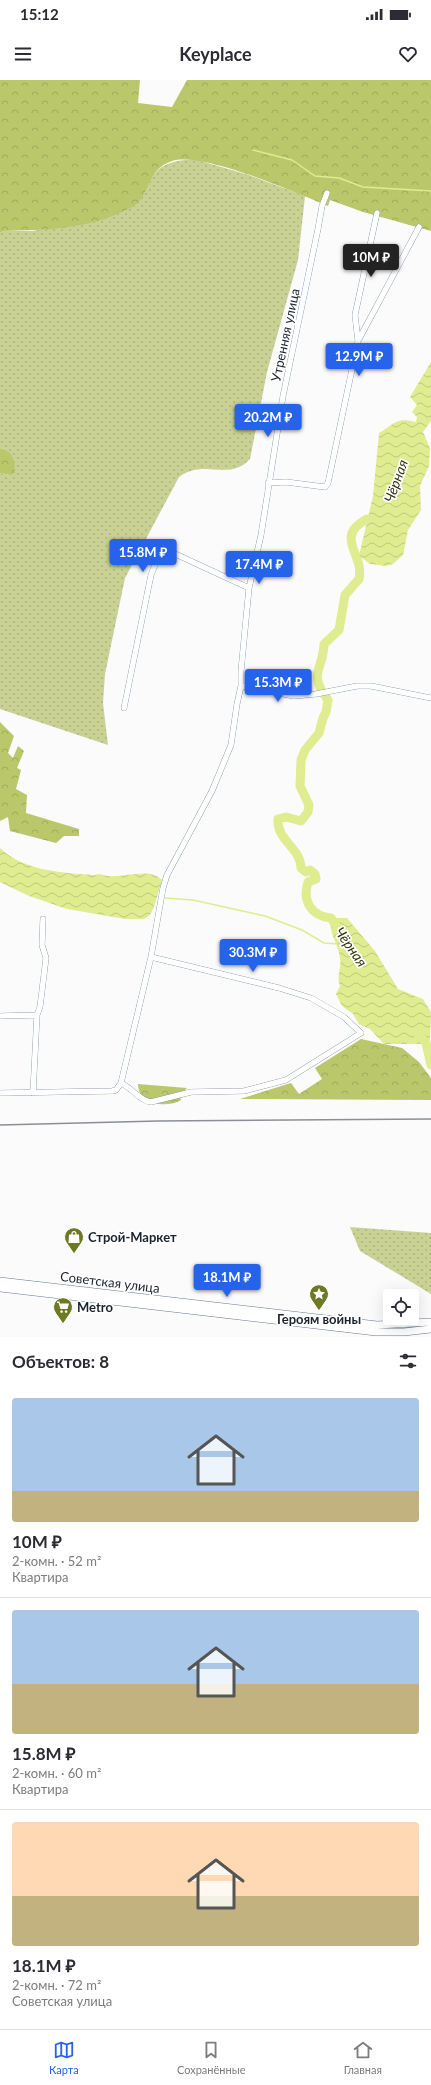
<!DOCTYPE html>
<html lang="ru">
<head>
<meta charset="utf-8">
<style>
  :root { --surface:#fff; --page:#f2f2f3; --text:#2b2b33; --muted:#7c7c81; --line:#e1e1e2; --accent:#2563eb }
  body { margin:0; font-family:Lato,sans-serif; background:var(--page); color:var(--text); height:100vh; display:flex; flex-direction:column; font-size:15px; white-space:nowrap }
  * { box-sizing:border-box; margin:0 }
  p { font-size:13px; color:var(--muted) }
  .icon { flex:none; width:22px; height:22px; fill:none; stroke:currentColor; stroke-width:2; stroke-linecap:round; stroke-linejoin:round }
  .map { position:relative; height:1257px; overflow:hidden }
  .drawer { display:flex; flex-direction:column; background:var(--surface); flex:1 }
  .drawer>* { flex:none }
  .tools { position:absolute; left:383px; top:1209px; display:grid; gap:8px }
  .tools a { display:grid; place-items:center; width:36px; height:36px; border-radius:4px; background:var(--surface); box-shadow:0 4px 16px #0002; font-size:20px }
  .price { position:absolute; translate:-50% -34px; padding:0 9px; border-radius:4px; background:var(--accent); color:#fff; font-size:13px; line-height:26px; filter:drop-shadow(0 1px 2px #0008) }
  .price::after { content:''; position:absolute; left:50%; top:24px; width:12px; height:9px; margin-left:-6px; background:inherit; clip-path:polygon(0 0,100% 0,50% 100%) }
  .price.selected { background:#222; color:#fff }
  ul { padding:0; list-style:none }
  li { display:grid; align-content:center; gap:8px; height:212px; padding:0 12px }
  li+li { border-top:1px solid var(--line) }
  li span { display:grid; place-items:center; height:124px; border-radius:4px; color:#555 }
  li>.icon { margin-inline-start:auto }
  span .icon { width:72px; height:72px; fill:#fffc; stroke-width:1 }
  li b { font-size:17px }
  h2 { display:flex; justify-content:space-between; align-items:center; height:48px; padding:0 12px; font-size:17px }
  .status { display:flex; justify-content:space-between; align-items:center; height:28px; padding:0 20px; background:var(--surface); direction:ltr }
  .status svg { height:11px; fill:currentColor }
  header { display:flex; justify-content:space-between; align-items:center; height:52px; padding:0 12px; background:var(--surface); font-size:18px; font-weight:700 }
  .tabs { display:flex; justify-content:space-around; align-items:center; height:56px; border-top:1px solid var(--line); background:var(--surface); font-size:11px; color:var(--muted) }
  .tabs a { display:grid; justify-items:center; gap:2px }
  .tabs .selected { color:var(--accent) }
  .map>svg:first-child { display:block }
  .grass { fill:url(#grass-dots) }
  .forest { fill:url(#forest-crowns) }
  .water { fill:url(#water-waves) }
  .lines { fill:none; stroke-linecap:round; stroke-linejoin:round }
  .stream { stroke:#dfec8f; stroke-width:1.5 }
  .river { stroke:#dfec8f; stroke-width:9 }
  .minor-casing { stroke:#647a95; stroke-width:6 }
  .major-casing { stroke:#647a95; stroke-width:8 }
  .minor { stroke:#fff; stroke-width:5.5 }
  .major { stroke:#fff; stroke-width:7 }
  .rail { stroke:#8b8f95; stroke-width:1.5 }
  .labels { text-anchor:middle; stroke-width:3.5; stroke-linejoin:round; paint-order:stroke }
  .street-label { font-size:13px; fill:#1a232e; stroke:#fff }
  .poi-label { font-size:13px; font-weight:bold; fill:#1a232e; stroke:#fff; text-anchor:start }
  .water-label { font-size:14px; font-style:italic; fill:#30340c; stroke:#fff }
</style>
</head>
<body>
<div class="status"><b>15:12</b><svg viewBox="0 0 49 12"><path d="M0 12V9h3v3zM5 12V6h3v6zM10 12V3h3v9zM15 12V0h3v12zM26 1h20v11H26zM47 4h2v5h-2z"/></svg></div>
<header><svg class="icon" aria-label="menu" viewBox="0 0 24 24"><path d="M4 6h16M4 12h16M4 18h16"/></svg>Keyplace<svg class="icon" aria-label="heart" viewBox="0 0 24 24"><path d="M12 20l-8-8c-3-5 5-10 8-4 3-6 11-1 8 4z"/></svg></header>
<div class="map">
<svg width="431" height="1257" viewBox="0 0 431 1257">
  <defs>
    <pattern id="grass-dots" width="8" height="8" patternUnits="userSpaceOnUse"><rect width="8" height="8" fill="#c9d294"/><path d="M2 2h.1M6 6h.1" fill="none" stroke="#acb480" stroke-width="1.8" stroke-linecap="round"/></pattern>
    <pattern id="forest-crowns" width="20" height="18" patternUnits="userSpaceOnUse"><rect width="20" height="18" fill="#bbc76b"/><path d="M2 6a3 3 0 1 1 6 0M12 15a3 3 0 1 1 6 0" fill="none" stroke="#a0ab5d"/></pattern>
    <pattern id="water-waves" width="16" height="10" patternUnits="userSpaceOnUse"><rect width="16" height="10" fill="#dfec8f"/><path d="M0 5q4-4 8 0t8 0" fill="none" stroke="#bfca7c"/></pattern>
  </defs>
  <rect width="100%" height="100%" fill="#fbfbfb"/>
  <path class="grass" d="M194,79L249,95L305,116L298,180L267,292L250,379C229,402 205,378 179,397L125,498L105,594L103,623L108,665L0,629V393L10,395L3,369L0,368V153L4,151H33L136,125C154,93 154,82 194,79Z
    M350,1147L431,1153V1214L360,1171Z"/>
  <path class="forest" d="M0,0H140L138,23L172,27L187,0H431V151L363,132L330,120L328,126C297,113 202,71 172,81C148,89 151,109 137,124C134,127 129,128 126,130C89,149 45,150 4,151L0,153Z
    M0,368C13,371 15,381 15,393L10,395L0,393Z
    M0,642L14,656L8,673L13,678L18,666L24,671L17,688L21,690L16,709L27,715L26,733L79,749V756H64L56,763L10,751L8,737L0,741Z
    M361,959L402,968L419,982L431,998V1020L240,1019L291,1003L299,1014L322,999L315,988Z
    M138,1004L187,1008L180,1016L181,1020C166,1029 138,1024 138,1004Z"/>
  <path class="water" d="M431,282V341L423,352L430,368L429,386L420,406L421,430L408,450L403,475L393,484L386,486L370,484L359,476L373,416L379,353C395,344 395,337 416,342L417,337L412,332L417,325L410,317Z
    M0,768C23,791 64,793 95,795L100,794C118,802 147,785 162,800L154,827L150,835L144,839H125L67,829L29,816L0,802Z
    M331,838H347L375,871L398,909L423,919L431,932L430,961L423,964H384L370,949L359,944L353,934L342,926L336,914L340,906C336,894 342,889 340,878C338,862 328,854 331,838Z"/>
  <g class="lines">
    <path class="stream" d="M253,70L292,80L315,96L339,98L363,107L431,111
      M165,818L193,820L265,836L302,850L324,863L338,864"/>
    <path class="river" d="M337,847L331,838C311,836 302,821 308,802L316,799L315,794L310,790L306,792L301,788C301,768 276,760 278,739L286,737L301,741L308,732L309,725L300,706L301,680L305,670L319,653L323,638L326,632L328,620C307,592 323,592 324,564L339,550L345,515L359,499C365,475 333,457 367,439
      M418,954L426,963L431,985"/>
    <g class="minor-casing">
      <path id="minor" d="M358,261L355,235L377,133
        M268,403L286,402L325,407L328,403L358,261L419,147
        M241,606L294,616L316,614L357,606H371L431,618
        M124,628L151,495L158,477L161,473L171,472L249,508
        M37,935L40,927L46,878L42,865L43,839
        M0,936L37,935L33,1013
        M121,1003C132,1008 140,1021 151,1022L191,1012L244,1011L286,1000L361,953L344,937L311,918L279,908L151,877
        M0,1013L112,1011L116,1010L121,1003L151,877L163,808L167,795L212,711L231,665L237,624L241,606V591L249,508L261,455L283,316L318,149L322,126L327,113"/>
    </g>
    <g class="major-casing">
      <path id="major" d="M0,1201L377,1245L431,1242
        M0,1208L376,1252H404L431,1249"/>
    </g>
    <use href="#minor" class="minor"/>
    <use href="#major" class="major"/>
    <path class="rail" d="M0,1045L158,1041L431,1039"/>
  </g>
  <defs>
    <g id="shop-pin" transform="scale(1)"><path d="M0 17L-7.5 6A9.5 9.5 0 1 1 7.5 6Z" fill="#6f7823" stroke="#fff"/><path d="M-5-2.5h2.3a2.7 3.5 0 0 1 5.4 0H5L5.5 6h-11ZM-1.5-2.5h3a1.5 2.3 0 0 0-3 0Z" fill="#fff"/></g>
    <g id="sight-pin" transform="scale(1)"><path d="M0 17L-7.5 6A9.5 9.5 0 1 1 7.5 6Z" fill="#6f7823" stroke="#fff"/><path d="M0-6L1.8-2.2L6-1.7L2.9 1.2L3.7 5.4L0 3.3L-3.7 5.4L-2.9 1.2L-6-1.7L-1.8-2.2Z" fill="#fff"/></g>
    <g id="supermarket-pin" transform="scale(1)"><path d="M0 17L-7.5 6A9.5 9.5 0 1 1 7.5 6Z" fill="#6f7823" stroke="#fff"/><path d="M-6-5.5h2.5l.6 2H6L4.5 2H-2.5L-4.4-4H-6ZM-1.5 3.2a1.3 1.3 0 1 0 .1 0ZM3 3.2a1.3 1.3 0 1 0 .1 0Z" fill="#fff"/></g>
  </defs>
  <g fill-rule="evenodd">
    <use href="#shop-pin" x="74" y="1157"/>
    <use href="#sight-pin" x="319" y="1214"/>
    <use href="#supermarket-pin" x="63" y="1227"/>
  </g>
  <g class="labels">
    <g class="street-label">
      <text transform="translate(285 255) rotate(-78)" y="5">Утренняя улица</text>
      <text transform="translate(110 1202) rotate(7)" y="5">Советская улица</text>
    </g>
    <g class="poi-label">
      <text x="88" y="1162">Строй-Маркет</text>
      <text x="77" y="1232">Metro</text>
      <text x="319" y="1244" text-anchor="middle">Героям войны</text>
    </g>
    <g class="water-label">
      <text transform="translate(396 401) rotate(-70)" y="5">Чёрная</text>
      <text transform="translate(351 867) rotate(55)" y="5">Чёрная</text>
    </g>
  </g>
</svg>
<div class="tools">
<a><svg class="icon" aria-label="locate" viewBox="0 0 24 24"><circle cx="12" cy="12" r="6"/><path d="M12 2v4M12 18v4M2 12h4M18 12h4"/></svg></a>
</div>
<b class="price selected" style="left:371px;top:198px">10M ₽</b>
<b class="price" style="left:359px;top:297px">12.9M ₽</b>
<b class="price" style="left:268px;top:358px">20.2M ₽</b>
<b class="price" style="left:143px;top:493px">15.8M ₽</b>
<b class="price" style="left:259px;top:505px">17.4M ₽</b>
<b class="price" style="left:278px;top:623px">15.3M ₽</b>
<b class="price" style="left:253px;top:893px">30.3M ₽</b>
<b class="price" style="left:227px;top:1218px">18.1M ₽</b>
</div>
<section class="drawer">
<h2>Объектов: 8<svg class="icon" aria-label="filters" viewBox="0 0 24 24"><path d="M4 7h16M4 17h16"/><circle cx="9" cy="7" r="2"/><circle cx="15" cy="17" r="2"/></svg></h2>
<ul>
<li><span style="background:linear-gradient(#a9c7e8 75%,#c2b280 0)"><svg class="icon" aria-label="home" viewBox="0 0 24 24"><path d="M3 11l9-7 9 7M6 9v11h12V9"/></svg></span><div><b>10M ₽</b><p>2-комн. · 52 m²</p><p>Квартира</p></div></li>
<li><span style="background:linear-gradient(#a9c7e8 60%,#c2b280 0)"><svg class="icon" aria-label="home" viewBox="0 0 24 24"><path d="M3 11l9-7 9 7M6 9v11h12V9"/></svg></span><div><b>15.8M ₽</b><p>2-комн. · 60 m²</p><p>Квартира</p></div></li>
<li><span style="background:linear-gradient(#ffd9b3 60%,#c2b280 0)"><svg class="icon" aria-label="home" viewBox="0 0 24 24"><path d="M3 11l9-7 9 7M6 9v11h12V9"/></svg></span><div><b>18.1M ₽</b><p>2-комн. · 72 m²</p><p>Советская улица</p></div></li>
</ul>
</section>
<nav class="tabs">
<a class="selected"><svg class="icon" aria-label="map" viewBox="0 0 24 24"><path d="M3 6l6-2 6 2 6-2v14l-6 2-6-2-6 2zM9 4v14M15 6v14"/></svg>Карта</a>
<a><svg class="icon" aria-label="saved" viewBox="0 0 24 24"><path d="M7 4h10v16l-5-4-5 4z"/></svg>Сохранённые</a>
<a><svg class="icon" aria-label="home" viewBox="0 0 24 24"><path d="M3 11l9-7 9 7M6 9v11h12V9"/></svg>Главная</a>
</nav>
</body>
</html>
